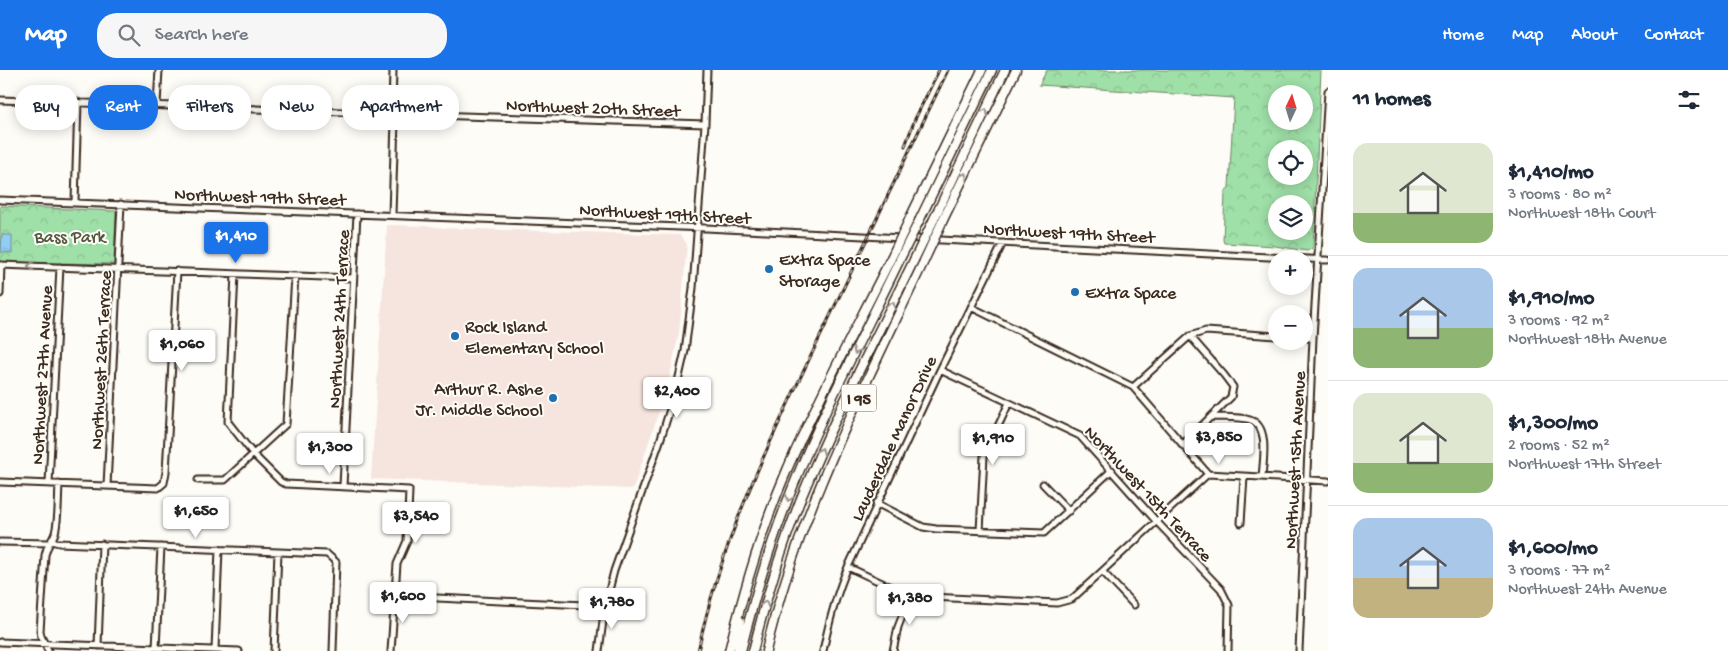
<!DOCTYPE html>
<html lang="en">
<head>
<meta charset="utf-8">
<style>
  :root { --surface:#fff; --page:#f6f6f7; --text:#1f2937; --muted:#747a83; --line:#e0e1e3; --accent:#1a73e8 }
  body { margin:0; font-family:"Gochi Hand",sans-serif; background:var(--page); color:var(--text); height:100vh; display:flex; flex-direction:column; font-size:19px; white-space:nowrap }
  * { box-sizing:border-box; margin:0 }
  p { font-size:16px; color:var(--muted) }
  .icon { flex:none; width:28px; height:28px; fill:none; stroke:currentColor; stroke-width:2; stroke-linecap:round; stroke-linejoin:round }
  .map { position:relative; flex:1; overflow:hidden }
  .details { display:flex; flex-direction:column; background:var(--surface); width:400px }
  .details>* { flex:none }
  .banner { position:absolute; left:15px; top:15px; width:475px; height:45px; display:flex; gap:10px }
  .needle { width:32px; rotate:4deg }
  .controls { position:absolute; left:1268px; top:15px; display:grid; gap:10px }
  .controls a { display:grid; place-items:center; width:45px; height:45px; border-radius:50%; background:var(--surface); box-shadow:0 2px 12px #0003; font-size:25px }
  .price { position:absolute; translate:-50% -42px; padding:0 11px; border-radius:5px; background:#fff; color:#222; font-size:16px; line-height:32px; filter:drop-shadow(0 1px 2px #0008) }
  .price::after { content:''; position:absolute; left:50%; top:30px; width:15px; height:11px; margin-left:-8px; background:inherit; clip-path:polygon(0 0,100% 0,50% 100%) }
  .price.current { background:var(--accent); color:#fff }
  ul { padding:0; list-style:none }
  li { display:flex; align-items:center; gap:15px; height:125px; padding:0 25px }
  li+li { border-top:1px solid var(--line) }
  li span { display:grid; place-items:center; flex:none; width:140px; height:100px; border-radius:15px; color:#555 }
  li>.icon { margin-inline-start:auto }
  span .icon { width:60px; height:60px; fill:#fffc; stroke-width:1 }
  li b { font-size:21px }
  h2 { display:flex; justify-content:space-between; align-items:center; height:60px; padding:0 25px; font-size:21px }
  .tag { padding:0 18px; border-radius:20px; background:var(--surface); box-shadow:0 2px 12px #0003; font-size:18px; line-height:45px }
  .tag.current { background:var(--accent); color:#fff }
  header { display:flex; align-items:center; gap:30px; box-sizing:border-box; height:70px; padding:0 25px; background:var(--accent); color:#fff }
  header strong { font-size:24px }
  nav { display:flex; gap:28px; margin-inline-start:auto; font-size:18px }
  .search { width:350px; height:45px; background:var(--page); display:flex; align-items:center; gap:12px; box-sizing:border-box; padding:0 18px; border-radius:20px; color:var(--muted); font-size:19px }
  main { display:flex; flex:1; min-height:0 }
  .map>svg:first-child { display:block }
  .built { fill:#f6e4de }
  .park { fill:url(#park-crowns); stroke:#6d8463; fill-rule:evenodd }
  .water { fill:url(#water-ripples); stroke:#6f8d9d }
  .lines { fill:none; stroke-linecap:round; stroke-linejoin:round }
  .minor-casing { stroke:#3b2a1e; stroke-width:9 }
  .highway-casing { stroke:#3b2a1e; stroke-width:11 }
  .minor { stroke:#fdfcf7; stroke-width:5 }
  .highway { stroke:#fdfcf7; stroke-width:8 }
  .rail-casing { stroke:#3b2a1e; stroke-width:3 }
  .rail { stroke:#fdfcf7; stroke-width:1; stroke-dasharray:4; stroke-linecap:butt }
  .highway-bridge-casing { stroke:#3b2a1e; stroke-width:11; stroke-linecap:butt }
  .highway-bridge { stroke:#fdfcf7; stroke-width:8 }
  .oneway { stroke:#9c938a }
  .poi-dot { fill:#1f6fb2; stroke:#fdfcf7; stroke-width:2 }
  .labels { text-anchor:middle; stroke-width:4; stroke-linejoin:round; paint-order:stroke }
  .shield { fill:#fdfcf7; stroke:#75695f; stroke-width:1 }
  .shield-label { font-size:16px; font-weight:bold; fill:#3b2a1e }
  .street-label { font-size:18px; fill:#3b2a1e; stroke:#fdfcf7 }
  .park-label { font-size:18px; fill:#545740; stroke:#fdfcf7 }
  .poi-label { font-size:18px; fill:#3b2a1e; stroke:#fdfcf7; text-anchor:start }
</style>
</head>
<body>
<header>
<strong>Map</strong>
<div class="search"><svg class="icon" aria-label="search" viewBox="0 0 24 24"><circle cx="10" cy="10" r="6"/><path d="M15 15l6 6"/></svg>Search here</div>
<nav><a>Home</a><a>Map</a><a>About</a><a>Contact</a></nav>
</header>
<main>
<div class="map">
<svg width="1328" height="581" viewBox="0 0 1328 581">
  <defs>
    <pattern id="park-crowns" width="20" height="18" patternUnits="userSpaceOnUse" patternTransform="scale(1.25)"><rect width="20" height="18" fill="#9fdfa8"/><path d="M2 6a3 3 0 1 1 6 0M12 15a3 3 0 1 1 6 0" fill="none" stroke="#8ac090"/></pattern>
    <pattern id="water-ripples" width="26" height="14" patternUnits="userSpaceOnUse" patternTransform="scale(1.25)"><rect width="26" height="14" fill="#91cff2"/><path d="M2 4q2-2 4 0t4 0M15 11q2-2 4 0t4 0" fill="none" stroke="#7eb2cf"/></pattern>
  </defs>
  <rect width="100%" height="100%" fill="#fdfcf7"/>
  <filter id="ink" filterUnits="userSpaceOnUse"><feTurbulence type="fractalNoise" baseFrequency=".02" numOctaves="2"/><feDisplacementMap in="SourceGraphic" scale="10" xChannelSelector="R" yChannelSelector="G"/><feConvolveMatrix kernelMatrix="1 2 1 2 8 2 1 2 1" color-interpolation-filters="sRGB"/></filter>
  <g filter="url(#ink)">
    <path class="built" d="M387,155L430,156L443,158L680,165L687,174L679,263L667,318L633,419L371,409Z"/>
    <path class="park" d="M1047,0H1321L1313,178L1307,181L1275,176L1224,173L1223,170L1225,123L1229,117L1234,28L1039,15ZM1276,24H1304V51H1276ZM1276,79H1304V106H1276ZM1276,134H1304V161H1276Z
      M0,136L116,141L114,194L0,192Z"/>
    <path class="water" d="M2,165H12V183L1,182Z"/>
    <g class="lines">
      <g class="minor-casing">
        <path id="minor" d="M0,30C235,37 470,48 705,54
          M157,34L159,0
          M0,130L706,158L1328,190
          M75,132L78,32
          M392,144L395,51L392,39L393,0
          M0,195L353,208
          M235,204L228,352L254,385L281,412L286,414L409,420L407,471L397,494L391,581
          M0,224L1,195
          M971,237L1133,317L1208,404
          M1304,268H1313
          M940,300L1080,366L1157,452L1221,519L1229,535L1228,581
          M1133,317L1190,266L1206,261L1276,266
          M1211,347C1223,348 1238,346 1250,350C1270,355 1263,392 1262,407
          M1182,375L1231,327L1233,317L1224,305L1190,266
          M198,410H225L286,354L295,206
          M0,412L158,418L164,413L166,402L177,201
          M49,413L60,197
          M1043,414L1069,441
          M107,416L121,134
          M343,416L357,144
          M876,433L923,457L936,459L1044,463L1112,400
          M1241,453L1244,407
          M980,461L984,386L1009,333
          M51,471L59,473L327,484L336,492L333,581
          M0,472L49,473
          M848,497L910,526L1057,533L1072,529L1208,404L1328,411
          M1103,502L1134,535
          M395,526L605,536
          M0,572L239,581
          M98,576L102,474
          M156,578L161,477
          M215,580L219,479
          M48,581L41,566L40,561L45,485C47,474 52,472 55,463C59,448 58,429 59,414
          M274,581L278,482
          M599,581L605,536L614,501L660,371L676,320L685,281L693,218L705,54L707,0
          M823,581C829,552 836,524 848,497L940,300L1003,173
          M893,581L898,557L910,526
          M1299,581L1313,268L1328,21"/>
      </g>
      <g class="highway-casing">
        <path id="highway" d="M910,148L982,0
          M920,149L992,0
          M934,149L1005,0
          M943,150L1016,0
          M738,580L740,551
          M729,581C744,519 762,458 787,400C818,328 856,258 891,188
          M741,581C755,524 772,468 794,414C825,337 864,264 900,189
          M753,581C766,528 782,476 802,426C835,345 876,268 914,190
          M766,581C798,443 864,318 924,191"/>
      </g>
      <use href="#minor" class="minor"/>
      <use href="#highway" class="highway"/>
      <g class="rail-casing">
        <path id="rail" d="M905,76L915,49L939,0
          M698,581C721,470 770,370 819,269C862,179 905,90 948,0"/>
      </g>
      <use href="#rail" class="rail"/>
      <g class="highway-bridge-casing">
        <path id="highway-bridge" d="M891,188L910,148
          M900,189L920,149
          M914,190L934,149
          M924,191L943,150"/>
      </g>
      <use href="#highway-bridge" class="highway-bridge"/>
    </g>
    <defs><path id="oneway-chevron" d="M-2-3.5L2.5 0L-2 3.5" fill="none" stroke-width="1.6" stroke-linecap="round" stroke-linejoin="round" transform="scale(1.25)"/></defs>
    <g class="oneway">
      <use href="#oneway-chevron" transform="translate(985 42) rotate(-64)"/>
      <use href="#oneway-chevron" transform="translate(964 106) rotate(-64)"/>
      <use href="#oneway-chevron" transform="translate(31 196) rotate(-178)"/>
      <use href="#oneway-chevron" transform="translate(892 235) rotate(-64)"/>
      <use href="#oneway-chevron" transform="translate(856 281) rotate(116)"/>
      <use href="#oneway-chevron" transform="translate(821 381) rotate(-66)"/>
      <use href="#oneway-chevron" transform="translate(789 428) rotate(111)"/>
      <use href="#oneway-chevron" transform="translate(765 534) rotate(-74)"/>
    </g>
  </g>
  <g class="poi-dot">
    <circle cx="769" cy="199" r="5"/>
    <circle cx="1075" cy="222" r="5"/>
    <circle cx="455" cy="266" r="5"/>
    <circle cx="553" cy="328" r="5"/>
  </g>
  <g class="labels">
    <rect class="shield" x="841.5" y="314.5" width="35" height="27" rx="4"/>
    <g class="shield-label">
      <text x="859" y="334">I 95</text>
    </g>
    <g class="street-label">
      <text transform="translate(593 37) rotate(2)" y="6">Northwest 20th Street</text>
      <text transform="translate(260 126) rotate(2)" y="6">Northwest 19th Street</text>
      <text transform="translate(665 143) rotate(3)" y="6">Northwest 19th Street</text>
      <text transform="translate(1069 162) rotate(3)" y="6">Northwest 19th Street</text>
      <text transform="translate(338 249) rotate(-87)" y="6">Northwest 24th Terrace</text>
      <text transform="translate(100 290) rotate(-87)" y="6">Northwest 26th Terrace</text>
      <text transform="translate(41 305) rotate(-87)" y="6">Northwest 27th Avenue</text>
      <text transform="translate(893 368) rotate(-65)" y="6">Lauderdale Manor Drive</text>
      <text transform="translate(1294 390) rotate(-87)" y="6">Northwest 15th Avenue</text>
      <text transform="translate(1149 423) rotate(47)" y="6">Northwest 15th Terrace</text>
    </g>
    <g class="park-label">
      <text x="70" y="172">Bass Park</text>
    </g>
    <g class="poi-label">
      <text x="779" y="195">Extra Space<tspan x="779" dy="21">Storage</tspan></text>
      <text x="1085" y="228">Extra Space</text>
      <text x="465" y="262">Rock Island<tspan x="465" dy="21">Elementary School</tspan></text>
      <text x="543" y="324" text-anchor="end">Arthur R. Ashe<tspan x="543" dy="21">Jr. Middle School</tspan></text>
    </g>
  </g>
</svg>
<div class="controls">
<a><svg class="needle" viewBox="-14 -14 28 28"><path d="M0-13l5 13h-10z" fill="#e53935"/><path d="M0 13l5-13h-10z" fill="#747a83"/></svg></a>
<a><svg class="icon" aria-label="locate" viewBox="0 0 24 24"><circle cx="12" cy="12" r="6"/><path d="M12 2v4M12 18v4M2 12h4M18 12h4"/></svg></a>
<a><svg class="icon" aria-label="layers" viewBox="0 0 24 24"><path d="M12 4l9 5-9 5-9-5zM3 14l9 5 9-5"/></svg></a>
<a>+</a>
<a>−</a>
</div>
<b class="price current" style="left:236px;top:194px">$1,410</b>
<b class="price" style="left:182px;top:302px">$1,060</b>
<b class="price" style="left:677px;top:349px">$2,400</b>
<b class="price" style="left:1219px;top:395px">$3,850</b>
<b class="price" style="left:993px;top:396px">$1,910</b>
<b class="price" style="left:330px;top:405px">$1,300</b>
<b class="price" style="left:196px;top:469px">$1,650</b>
<b class="price" style="left:416px;top:474px">$3,540</b>
<b class="price" style="left:403px;top:554px">$1,600</b>
<b class="price" style="left:910px;top:556px">$1,380</b>
<b class="price" style="left:612px;top:560px">$1,780</b>
<div class="banner">
<a class="tag">Buy</a>
<a class="tag current">Rent</a>
<a class="tag">Filters</a>
<a class="tag">New</a>
<a class="tag">Apartment</a>
</div>
</div>
<section class="details">
<h2>11 homes<svg class="icon" aria-label="filters" viewBox="0 0 24 24"><path d="M4 7h16M4 17h16"/><circle cx="9" cy="7" r="2"/><circle cx="15" cy="17" r="2"/></svg></h2>
<ul>
<li><span style="background:linear-gradient(#dfe7d0 70%,#8fb573 0)"><svg class="icon" aria-label="home" viewBox="0 0 24 24"><path d="M3 11l9-7 9 7M6 9v11h12V9"/></svg></span><div><b>$1,410/mo</b><p>3 rooms · 80 m²</p><p>Northwest 18th Court</p></div></li>
<li><span style="background:linear-gradient(#a9c7e8 60%,#8fb573 0)"><svg class="icon" aria-label="home" viewBox="0 0 24 24"><path d="M3 11l9-7 9 7M6 9v11h12V9"/></svg></span><div><b>$1,910/mo</b><p>3 rooms · 92 m²</p><p>Northwest 18th Avenue</p></div></li>
<li><span style="background:linear-gradient(#dfe7d0 70%,#8fb573 0)"><svg class="icon" aria-label="home" viewBox="0 0 24 24"><path d="M3 11l9-7 9 7M6 9v11h12V9"/></svg></span><div><b>$1,300/mo</b><p>2 rooms · 52 m²</p><p>Northwest 17th Street</p></div></li>
<li><span style="background:linear-gradient(#a9c7e8 60%,#c2b280 0)"><svg class="icon" aria-label="home" viewBox="0 0 24 24"><path d="M3 11l9-7 9 7M6 9v11h12V9"/></svg></span><div><b>$1,600/mo</b><p>3 rooms · 77 m²</p><p>Northwest 24th Avenue</p></div></li>
</ul>
</section>
</main>
</body>
</html>
